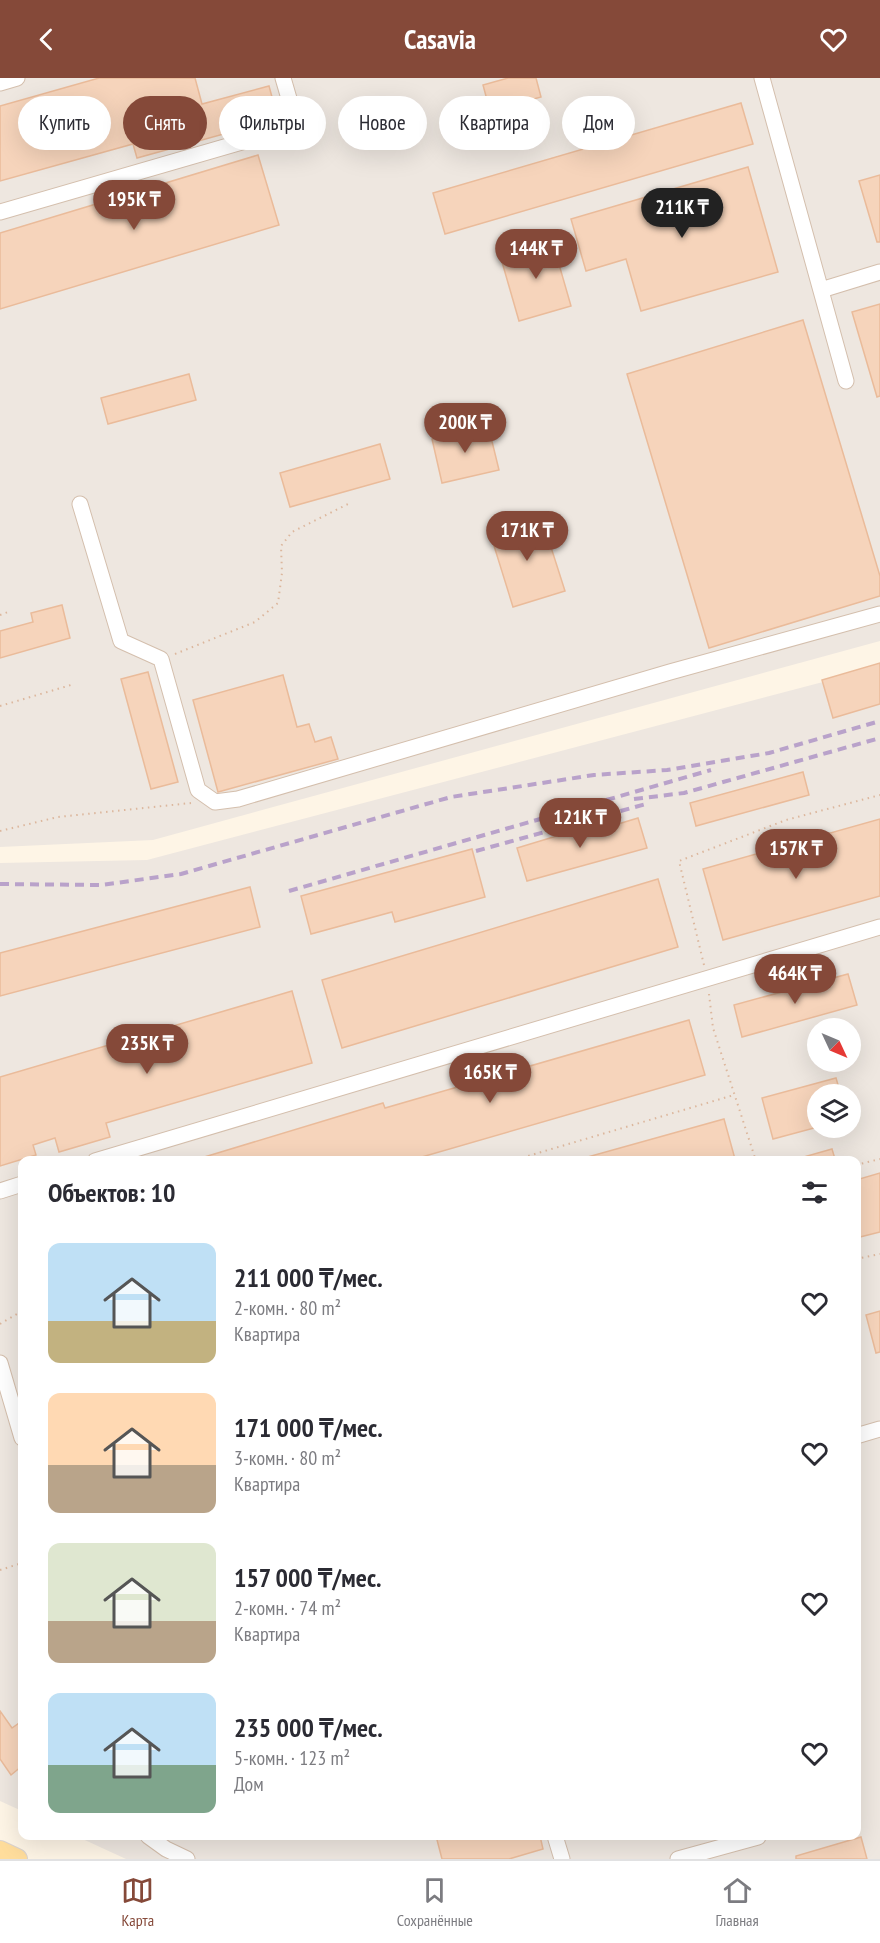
<!DOCTYPE html>
<html lang="ru">
<head>
<meta charset="utf-8">
<style>
  :root { --surface:#fff; --page:#f2f2f3; --text:#2b2b33; --muted:#7c7c81; --line:#e1e1e2; --accent:#854939 }
  body { margin:0; font-family:"PT Sans Narrow",sans-serif; background:var(--page); color:var(--text); height:100vh; display:flex; flex-direction:column; font-size:22px; white-space:nowrap }
  * { box-sizing:border-box; margin:0 }
  p { font-size:20px; color:var(--muted) }
  .icon { flex:none; width:33px; height:33px; fill:none; stroke:currentColor; stroke-width:2; stroke-linecap:round; stroke-linejoin:round }
  .map { position:relative; flex:1; overflow:hidden }
  .sheet { position:absolute; left:18px; top:1078px; width:843px; height:684px; display:flex; flex-direction:column; background:var(--surface); border-radius:12px; box-shadow:0 6px 24px #0002 }
  .sheet>* { flex:none }
  .top-card { position:absolute; left:18px; top:18px; width:844px; height:54px; display:flex; gap:12px }
  .needle { width:39px; rotate:134deg }
  .controls { position:absolute; left:807px; top:940px; display:grid; gap:12px }
  .controls a { display:grid; place-items:center; width:54px; height:54px; border-radius:50%; background:var(--surface); box-shadow:0 6px 24px #0002; font-size:30px }
  .price { position:absolute; translate:-50% -51px; padding:0 14px; border-radius:21px; background:var(--accent); color:#fff; font-size:20px; line-height:39px; filter:drop-shadow(0 2px 3px #0008) }
  .price::after { content:''; position:absolute; left:50%; top:36px; width:18px; height:14px; margin-left:-9px; background:inherit; clip-path:polygon(0 0,100% 0,50% 100%) }
  .price.selected { background:#222; color:#fff }
  ul { padding:0; list-style:none }
  li { display:flex; align-items:center; gap:18px; height:150px; padding:0 30px }
  li span { display:grid; place-items:center; flex:none; width:168px; height:120px; border-radius:12px; color:#555 }
  li>.icon { margin-inline-start:auto }
  span .icon { width:72px; height:72px; fill:#fffc; stroke-width:1 }
  li b { font-size:26px }
  h2 { display:flex; justify-content:space-between; align-items:center; height:72px; padding:0 30px; font-size:26px }
  .pill { padding:0 21px; border-radius:27px; background:var(--surface); box-shadow:0 6px 24px #0002; font-size:21px; line-height:54px }
  .pill.selected { background:var(--accent); color:#fff }
  header { display:flex; justify-content:space-between; align-items:center; height:78px; padding:0 30px; background:var(--accent); color:#fff; font-size:27px; font-weight:700 }
  .tabs { display:flex; justify-content:space-around; align-items:center; height:84px; border-top:2px solid var(--line); background:var(--surface); font-size:16px; color:var(--muted) }
  .tabs a { display:grid; justify-items:center; gap:3px }
  .tabs .selected { color:var(--accent) }
  .map>svg:first-child { display:block }
  .industrial { fill:#eee7e0; fill-rule:evenodd }
  .building { fill:#f6d4bb; stroke:#eabb9a; stroke-width:1.5 }
  .lines { fill:none; stroke-linecap:round; stroke-linejoin:round }
  .minor-casing { stroke:#d4bfad; stroke-width:17 }
  .major-casing { stroke:#dcd4cf; stroke-width:22 }
  .path { stroke:#dcb79d; stroke-width:2; stroke-dasharray:1.5 4.5; stroke-linecap:butt }
  .minor { stroke:#fff; stroke-width:15 }
  .major { stroke:#ffdd9c; stroke-width:20 }
  .rail { stroke:#b9a2ca; stroke-width:4; stroke-dasharray:9 6; stroke-linecap:butt }
</style>
</head>
<body>
<header><svg class="icon" aria-label="back" viewBox="0 0 24 24"><path d="M15 5l-7 7 7 7"/></svg>Casavia<svg class="icon" aria-label="heart" viewBox="0 0 24 24"><path d="M12 20l-8-8c-3-5 5-10 8-4 3-6 11-1 8 4z"/></svg></header>
<div class="map">
<svg width="880" height="1781" viewBox="0 0 880 1781">
  <rect width="100%" height="100%" fill="#fef5e6"/>
  <path class="industrial" d="M0,0H880V563L153,762L0,769Z
    M880,589V1781H126L76,1758H856V1083H22V1733L0,1723V785L147,782ZM818,951H850V984H818ZM818,1017H850V1050H818Z"/>
  <path class="building" d="M99,0H195L202,26L269,8L278,41L137,80L133,66L0,103V28Z
    M508,0H536L541,19L490,33L483,7Z
    M741,25L753,66L445,156L433,115Z
    M258,77L279,147L0,231V155Z
    M748,89L778,194L641,233L626,181L586,193L571,141Z
    M880,97V164H877L859,103Z
    M552,162L571,228L519,243L500,177Z
    M880,226V318L877,319L852,234Z
    M803,242L880,498V518L709,570L627,296Z
    M189,296L196,322L108,346L101,320Z
    M488,347L499,392L442,405L432,361Z
    M380,366L390,401L290,429L280,395Z
    M541,438L565,513L513,529L490,455Z
    M62,527L70,560L0,580V553L33,544L31,535Z
    M880,585V626L833,640L822,602Z
    M148,594L178,704L151,711L121,601Z
    M283,597L297,649L309,646L315,664L331,659L338,681L218,714L193,622Z
    M803,694L809,717L696,748L690,725Z
    M638,740L647,770L527,803L517,770L593,747L595,753Z
    M880,741V818L723,862L703,791Z
    M472,771L485,819L395,844L392,834L311,856L301,818Z
    M658,801L678,869L342,970L322,902Z
    M250,809L260,849L0,918V875Z
    M848,896L857,927L742,959L734,927Z
    M292,913L312,985L106,1045L110,1059L59,1074L55,1060L33,1067L36,1077L0,1088V999Z
    M689,942L705,997L408,1083H202L201,1080L383,1025L385,1030Z
    M836,1000L841,1017H818V1049L773,1061L762,1020Z
    M724,1041L735,1081L585,1083L584,1080Z
    M832,1071L835,1081L800,1083V1080Z
    M880,1095V1154L856,1160V1102Z
    M880,1233V1274L876,1275L866,1237Z
    M0,1633L12,1650L22,1643V1688L11,1697L0,1681Z
    M436,1758H540L543,1771L509,1781H442Z
    M861,1759L867,1781H796V1778Z"/>
  <g class="lines">
    <g class="minor-casing">
      <path id="minor" d="M762,0L846,303
        M0,5L17,0
        M0,134L297,48L283,0
        M821,212L880,194
        M80,426L121,563L161,581L198,712L215,724L238,721L670,594L880,536
        M95,1083L880,849
        M0,1113L22,1106
        M0,1285L22,1360
        M856,1358L880,1351
        M148,1758L166,1771L187,1781
        M555,1758L562,1781
        M678,1781L758,1759"/>
    </g>
    <g class="major-casing">
      <path id="major" d="M0,1773L17,1781"/>
    </g>
    <path class="path" d="M0,537L8,534
      M175,576L255,544L278,525L282,495L281,468L292,454L350,425
      M0,628L71,607
      M0,753L58,739L191,725
      M704,887L679,783L786,742L880,717
      M709,916L713,950L756,1083
      M511,1083L734,1017
      M856,1087L880,1081
      M856,1181L880,1176
      M0,1246L22,1233
      M0,1492L22,1485"/>
    <use href="#minor" class="minor"/>
    <use href="#major" class="major"/>
    <path class="rail" d="M634,721L684,715L880,660
      M476,773L646,726
      M0,806L101,807L181,796L451,719L594,697L667,692L769,675L880,643
      M289,813L711,692"/>
  </g>
</svg>
<div class="controls">
<a><svg class="needle" viewBox="-14 -14 28 28"><path d="M0-13l5 13h-10z" fill="#e53935"/><path d="M0 13l5-13h-10z" fill="#7c7c81"/></svg></a>
<a><svg class="icon" aria-label="layers" viewBox="0 0 24 24"><path d="M12 4l9 5-9 5-9-5zM3 14l9 5 9-5"/></svg></a>
</div>
<b class="price" style="left:134px;top:153px">195K ₸</b>
<b class="price selected" style="left:682px;top:161px">211K ₸</b>
<b class="price" style="left:536px;top:202px">144K ₸</b>
<b class="price" style="left:465px;top:376px">200K ₸</b>
<b class="price" style="left:527px;top:484px">171K ₸</b>
<b class="price" style="left:580px;top:771px">121K ₸</b>
<b class="price" style="left:796px;top:802px">157K ₸</b>
<b class="price" style="left:795px;top:927px">464K ₸</b>
<b class="price" style="left:147px;top:997px">235K ₸</b>
<b class="price" style="left:490px;top:1026px">165K ₸</b>
<div class="top-card">
<a class="pill">Купить</a>
<a class="pill selected">Снять</a>
<a class="pill">Фильтры</a>
<a class="pill">Новое</a>
<a class="pill">Квартира</a>
<a class="pill">Дом</a>
</div>
<section class="sheet">
<h2>Объектов: 10<svg class="icon" aria-label="filters" viewBox="0 0 24 24"><path d="M4 7h16M4 17h16"/><circle cx="9" cy="7" r="2"/><circle cx="15" cy="17" r="2"/></svg></h2>
<ul>
<li><span style="background:linear-gradient(#bfe0f5 65%,#c2b280 0)"><svg class="icon" aria-label="home" viewBox="0 0 24 24"><path d="M3 11l9-7 9 7M6 9v11h12V9"/></svg></span><div><b>211 000 ₸/мес.</b><p>2-комн. · 80 m²</p><p>Квартира</p></div><svg class="icon" aria-label="heart" viewBox="0 0 24 24"><path d="M12 20l-8-8c-3-5 5-10 8-4 3-6 11-1 8 4z"/></svg></li>
<li><span style="background:linear-gradient(#ffd9b3 60%,#b9a48a 0)"><svg class="icon" aria-label="home" viewBox="0 0 24 24"><path d="M3 11l9-7 9 7M6 9v11h12V9"/></svg></span><div><b>171 000 ₸/мес.</b><p>3-комн. · 80 m²</p><p>Квартира</p></div><svg class="icon" aria-label="heart" viewBox="0 0 24 24"><path d="M12 20l-8-8c-3-5 5-10 8-4 3-6 11-1 8 4z"/></svg></li>
<li><span style="background:linear-gradient(#dfe7d0 65%,#b9a48a 0)"><svg class="icon" aria-label="home" viewBox="0 0 24 24"><path d="M3 11l9-7 9 7M6 9v11h12V9"/></svg></span><div><b>157 000 ₸/мес.</b><p>2-комн. · 74 m²</p><p>Квартира</p></div><svg class="icon" aria-label="heart" viewBox="0 0 24 24"><path d="M12 20l-8-8c-3-5 5-10 8-4 3-6 11-1 8 4z"/></svg></li>
<li><span style="background:linear-gradient(#bfe0f5 60%,#7fa58c 0)"><svg class="icon" aria-label="home" viewBox="0 0 24 24"><path d="M3 11l9-7 9 7M6 9v11h12V9"/></svg></span><div><b>235 000 ₸/мес.</b><p>5-комн. · 123 m²</p><p>Дом</p></div><svg class="icon" aria-label="heart" viewBox="0 0 24 24"><path d="M12 20l-8-8c-3-5 5-10 8-4 3-6 11-1 8 4z"/></svg></li>
</ul>
</section>
</div>
<nav class="tabs">
<a class="selected"><svg class="icon" aria-label="map" viewBox="0 0 24 24"><path d="M3 6l6-2 6 2 6-2v14l-6 2-6-2-6 2zM9 4v14M15 6v14"/></svg>Карта</a>
<a><svg class="icon" aria-label="saved" viewBox="0 0 24 24"><path d="M7 4h10v16l-5-4-5 4z"/></svg>Сохранённые</a>
<a><svg class="icon" aria-label="home" viewBox="0 0 24 24"><path d="M3 11l9-7 9 7M6 9v11h12V9"/></svg>Главная</a>
</nav>
</body>
</html>
